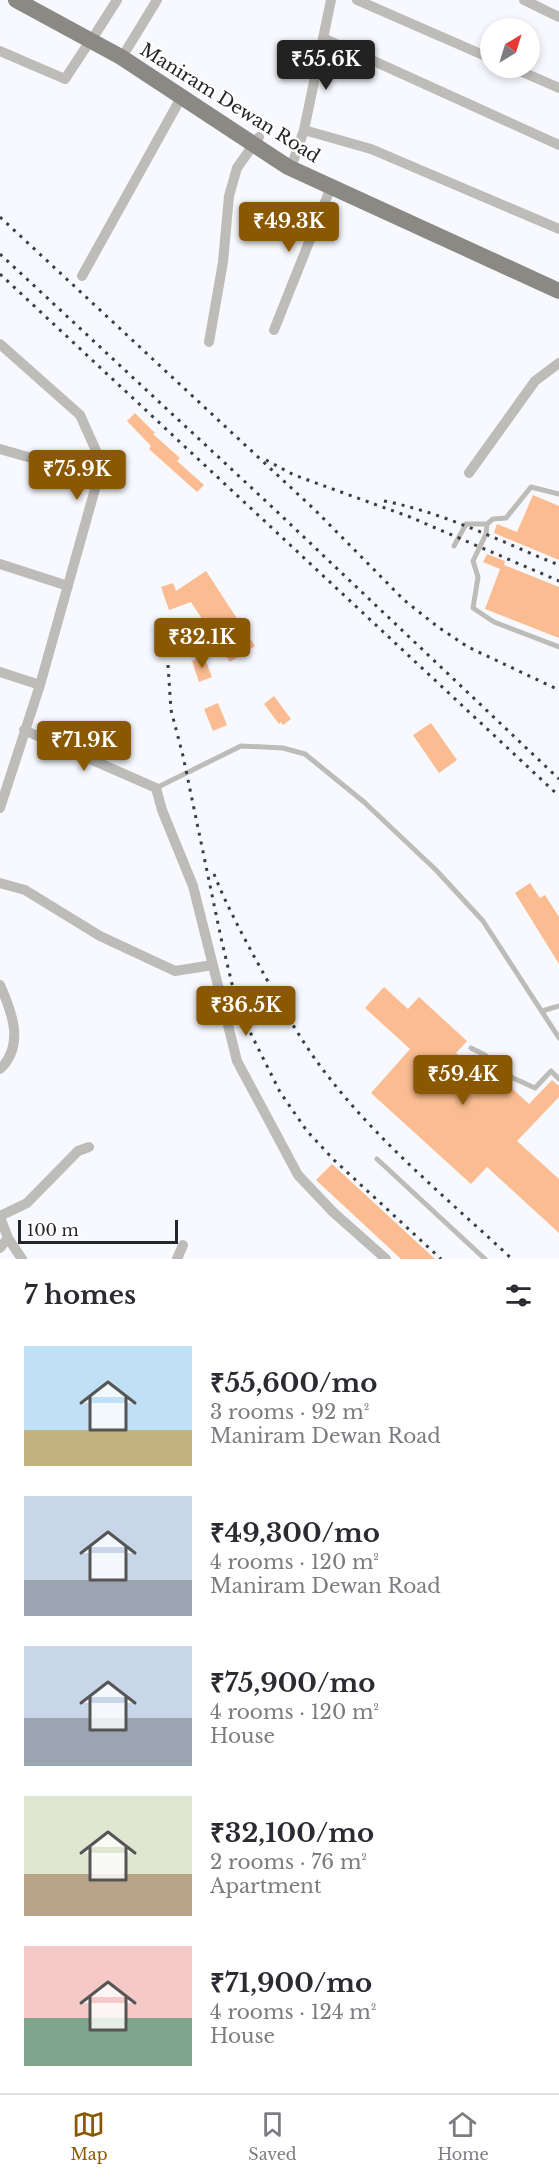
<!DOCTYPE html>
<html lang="en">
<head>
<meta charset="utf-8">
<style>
  :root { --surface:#fff; --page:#f7f7f7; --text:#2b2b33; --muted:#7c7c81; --line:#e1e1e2; --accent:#8b5802 }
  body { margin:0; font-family:"Libre Baskerville",serif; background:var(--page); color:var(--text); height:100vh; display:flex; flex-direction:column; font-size:22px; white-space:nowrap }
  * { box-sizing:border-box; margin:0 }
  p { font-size:20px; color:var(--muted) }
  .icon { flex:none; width:33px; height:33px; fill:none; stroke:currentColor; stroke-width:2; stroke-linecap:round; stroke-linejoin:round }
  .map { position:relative; height:1259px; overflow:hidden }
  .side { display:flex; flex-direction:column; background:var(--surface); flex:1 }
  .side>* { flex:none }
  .needle { width:39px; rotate:38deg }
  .controls { position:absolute; left:480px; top:18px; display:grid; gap:12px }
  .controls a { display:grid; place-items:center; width:60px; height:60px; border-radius:50%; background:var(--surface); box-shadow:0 3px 9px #0003; font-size:30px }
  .scale { position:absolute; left:18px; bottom:15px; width:160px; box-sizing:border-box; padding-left:6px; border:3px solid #252629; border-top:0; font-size:16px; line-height:21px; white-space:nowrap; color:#252629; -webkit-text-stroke:4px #fff; paint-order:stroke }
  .price { position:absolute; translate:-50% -51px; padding:0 14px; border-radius:6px; background:var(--accent); color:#fff; font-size:20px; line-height:39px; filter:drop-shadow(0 2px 3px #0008) }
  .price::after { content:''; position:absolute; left:50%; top:36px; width:18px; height:14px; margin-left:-9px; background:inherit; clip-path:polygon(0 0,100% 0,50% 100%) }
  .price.selected { background:#222; color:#fff }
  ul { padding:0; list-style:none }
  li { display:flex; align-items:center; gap:18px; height:150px; padding:0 24px }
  li span { display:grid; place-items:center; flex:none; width:168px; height:120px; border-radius:0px; color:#555 }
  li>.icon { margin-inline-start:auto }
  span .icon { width:72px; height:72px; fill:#fffc; stroke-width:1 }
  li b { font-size:26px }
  h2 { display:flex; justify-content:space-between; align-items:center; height:72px; padding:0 24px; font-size:26px }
  .tab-bar { display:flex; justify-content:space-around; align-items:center; height:84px; border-top:2px solid var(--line); background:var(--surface); font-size:16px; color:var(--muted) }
  .tab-bar a { display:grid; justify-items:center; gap:3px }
  .tab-bar .selected { color:var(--accent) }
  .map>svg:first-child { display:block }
  .building { fill:#fabc90 }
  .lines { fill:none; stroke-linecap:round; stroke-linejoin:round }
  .lane { stroke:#bdbcb9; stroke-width:5 }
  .street { stroke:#bdbcb9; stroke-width:10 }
  .primary { stroke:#8b8983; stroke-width:16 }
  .rail { stroke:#3c3e41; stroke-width:3; stroke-dasharray:3 6; stroke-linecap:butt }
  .labels { text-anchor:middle; stroke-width:5; stroke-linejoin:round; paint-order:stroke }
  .street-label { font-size:18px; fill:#252629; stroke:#fff }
</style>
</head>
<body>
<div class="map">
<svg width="559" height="1259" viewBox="0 0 559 1259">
  <rect width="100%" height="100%" fill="#f7f9fe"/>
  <path class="building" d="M135,413L155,433L153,434L180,458L177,461L204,485L197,492L149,449L151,446L127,421Z
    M533,495L559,506V560L494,533L497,524L517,532Z
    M487,554L505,561L504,565L559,587V638L485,609L500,569L483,562Z
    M206,571L255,646L230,662L191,602L169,610L161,587L173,583L176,591Z
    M204,656L212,677L199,682L192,661Z
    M274,696L291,719L283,725L281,722L279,724L264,704Z
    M218,703L227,725L213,731L204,709Z
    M431,723L457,760L439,773L413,735Z
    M530,883L540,898L545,895L559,917V964L515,893Z
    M384,987L408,1009L419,997L467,1041L456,1053L483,1078L491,1069L529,1104L552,1080L559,1086V1097L517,1141L559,1179V1233L487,1167L471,1184L371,1093L410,1049L365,1008Z
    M332,1164L435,1259H401L316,1180Z"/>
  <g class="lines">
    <path class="lane" d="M559,494L531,487L506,518L493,519L487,524L486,534L473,561L478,577L473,608L494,622L559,647
      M454,546L466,524H487
      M156,788L241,746L283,748L305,754L364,802L436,870L483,921L559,1038
      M542,1011L559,1006
      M471,1048L485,1055L513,1078L535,1088L551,1071L559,1079
      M377,1159L485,1259"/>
    <path class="street" d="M357,0L490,58
      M524,0L559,17
      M96,33L117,0
      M323,38L559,145
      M127,49L157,0
      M0,51L65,79L90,41
      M513,68L559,88
      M304,130L371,149L559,229
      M288,167L294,159L304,130L331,0
      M82,276L182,96
      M274,330L331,187
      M209,342L223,262L229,196L237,168L259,137
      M0,344L80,415L102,464L40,685L0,808
      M0,449L98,477
      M469,473L535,381L559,363
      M0,564L68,586
      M0,672L40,685
      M24,730L156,788L162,810L193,886L237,1061L298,1175L333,1212L386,1259
      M0,883L25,890L100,936L175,971L213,965
      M0,985C12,1012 25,1045 0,1069
      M0,1216L27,1203L78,1151L89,1147
      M0,1217L8,1238L22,1259
      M0,1248L8,1238
      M177,1259L183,1245"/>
    <path class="primary" d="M16,0L121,57L288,167L559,291"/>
    <path class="rail" d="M0,217L315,510L404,600L438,627L468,647L559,690
      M0,254L270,505L559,779
      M0,274L559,796
      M266,460L294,475L410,517L559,581
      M384,501C446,513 501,542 559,565
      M168,665L171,710L183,756L221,938L232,984L247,1026L280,1092L307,1131L334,1160L441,1259
      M214,874C226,904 241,932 256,960C279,1001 301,1043 331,1080C381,1144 452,1203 512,1259"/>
  </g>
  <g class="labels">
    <g class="street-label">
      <text transform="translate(230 103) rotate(32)" y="6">Maniram Dewan Road</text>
    </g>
  </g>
</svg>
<div class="controls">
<a><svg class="needle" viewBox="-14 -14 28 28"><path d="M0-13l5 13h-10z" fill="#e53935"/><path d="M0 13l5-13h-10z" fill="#7c7c81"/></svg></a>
</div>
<div class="scale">100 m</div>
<b class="price selected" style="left:326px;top:91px">₹55.6K</b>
<b class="price" style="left:289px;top:253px">₹49.3K</b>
<b class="price" style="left:77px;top:501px">₹75.9K</b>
<b class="price" style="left:202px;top:669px">₹32.1K</b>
<b class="price" style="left:84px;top:772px">₹71.9K</b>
<b class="price" style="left:246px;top:1037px">₹36.5K</b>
<b class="price" style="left:463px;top:1106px">₹59.4K</b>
</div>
<section class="side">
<h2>7 homes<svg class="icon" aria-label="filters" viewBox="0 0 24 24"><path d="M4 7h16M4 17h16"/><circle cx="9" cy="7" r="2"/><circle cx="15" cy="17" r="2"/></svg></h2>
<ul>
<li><span style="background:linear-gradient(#bfe0f5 70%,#c2b280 0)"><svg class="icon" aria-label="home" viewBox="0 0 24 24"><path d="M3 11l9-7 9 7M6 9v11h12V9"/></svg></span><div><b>₹55,600/mo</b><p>3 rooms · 92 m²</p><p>Maniram Dewan Road</p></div></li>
<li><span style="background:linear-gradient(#c9d6e8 70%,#9aa5b1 0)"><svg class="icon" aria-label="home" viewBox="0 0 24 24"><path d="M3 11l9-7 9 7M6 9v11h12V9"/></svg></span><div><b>₹49,300/mo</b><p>4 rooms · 120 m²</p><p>Maniram Dewan Road</p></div></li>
<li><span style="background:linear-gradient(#c9d6e8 60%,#9aa5b1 0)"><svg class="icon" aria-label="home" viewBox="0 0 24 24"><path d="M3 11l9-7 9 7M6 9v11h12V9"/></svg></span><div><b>₹75,900/mo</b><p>4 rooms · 120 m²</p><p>House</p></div></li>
<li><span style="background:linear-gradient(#dfe7d0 65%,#b9a48a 0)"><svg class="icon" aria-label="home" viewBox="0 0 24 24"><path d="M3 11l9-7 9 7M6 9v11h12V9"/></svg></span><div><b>₹32,100/mo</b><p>2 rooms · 76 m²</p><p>Apartment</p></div></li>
<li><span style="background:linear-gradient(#f6c9c9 60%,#7fa58c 0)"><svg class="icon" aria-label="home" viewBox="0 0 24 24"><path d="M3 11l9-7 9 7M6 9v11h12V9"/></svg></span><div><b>₹71,900/mo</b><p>4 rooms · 124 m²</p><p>House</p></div></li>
</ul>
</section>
<nav class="tab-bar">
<a class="selected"><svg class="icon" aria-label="map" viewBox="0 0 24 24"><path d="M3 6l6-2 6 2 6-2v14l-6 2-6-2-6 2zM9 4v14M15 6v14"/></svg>Map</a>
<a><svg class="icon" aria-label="saved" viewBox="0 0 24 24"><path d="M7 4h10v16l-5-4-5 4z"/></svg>Saved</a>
<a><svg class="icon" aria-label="home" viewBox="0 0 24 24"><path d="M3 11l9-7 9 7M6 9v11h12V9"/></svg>Home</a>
</nav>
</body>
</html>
